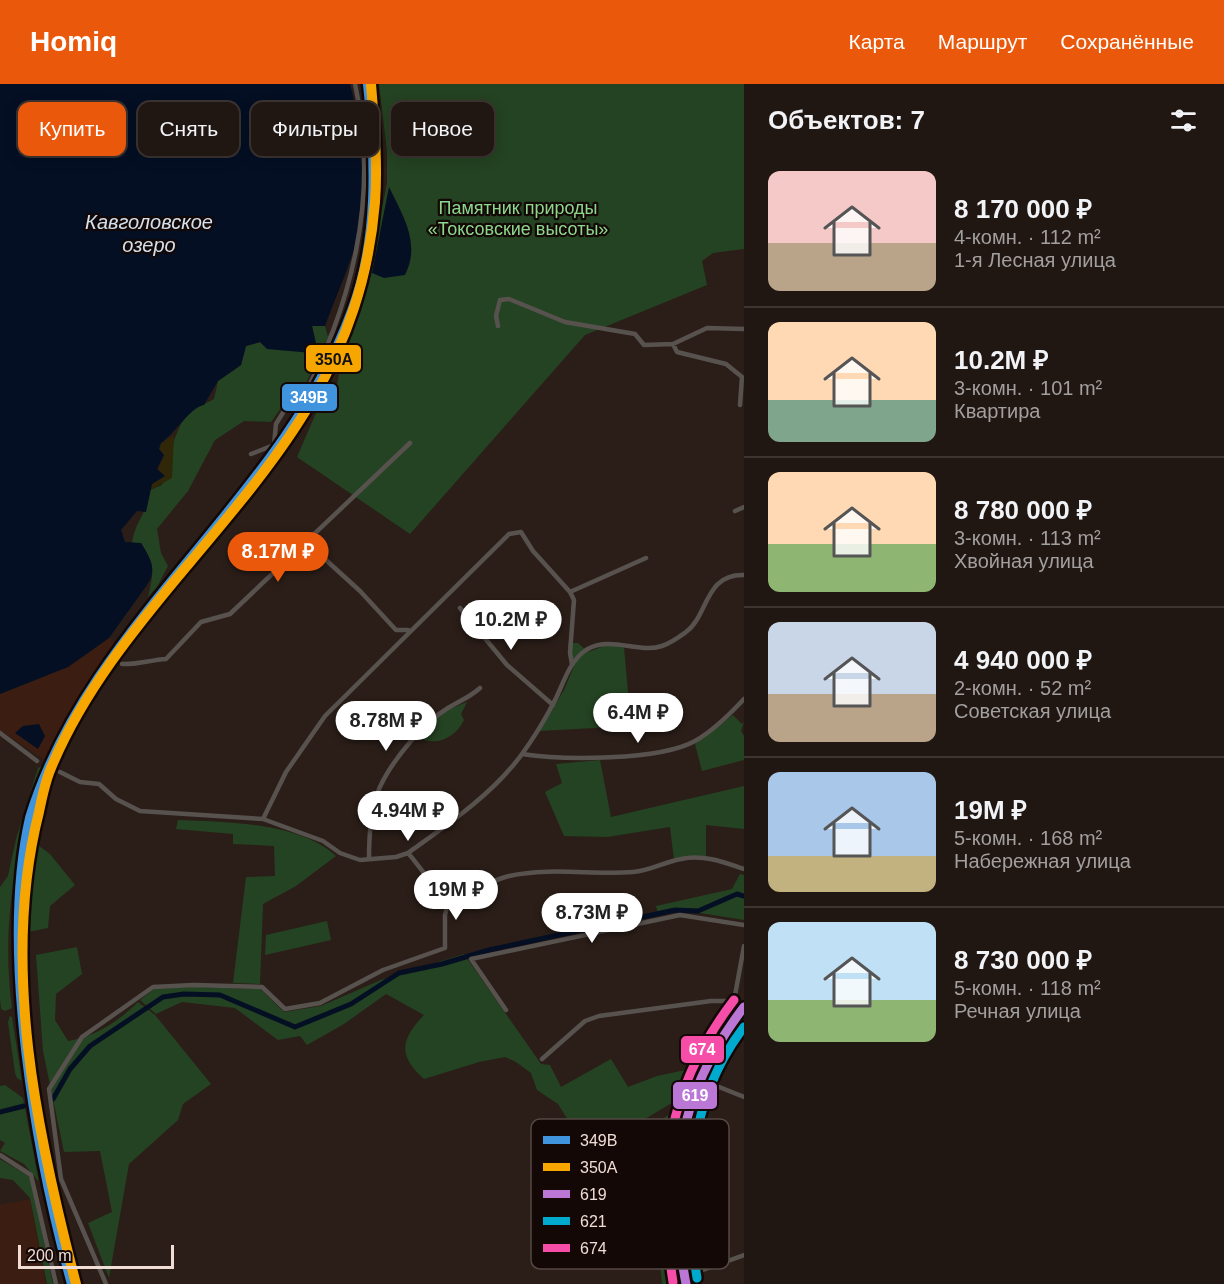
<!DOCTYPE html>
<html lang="ru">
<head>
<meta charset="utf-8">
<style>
  :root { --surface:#201612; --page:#2d2320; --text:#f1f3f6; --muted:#a29f9f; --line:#3d3532; --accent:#ea580c }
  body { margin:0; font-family:Helvetica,sans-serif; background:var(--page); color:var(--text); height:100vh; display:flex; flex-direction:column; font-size:22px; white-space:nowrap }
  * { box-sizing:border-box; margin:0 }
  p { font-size:20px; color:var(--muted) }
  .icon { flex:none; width:33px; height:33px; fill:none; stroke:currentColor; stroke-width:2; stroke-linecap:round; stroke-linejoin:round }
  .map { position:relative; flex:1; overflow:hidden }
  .panel { display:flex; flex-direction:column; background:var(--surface); width:480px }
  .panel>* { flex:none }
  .guide { position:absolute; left:18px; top:18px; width:570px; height:54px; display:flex; gap:12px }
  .scale { position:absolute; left:18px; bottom:15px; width:156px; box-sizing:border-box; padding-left:6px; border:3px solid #efddd6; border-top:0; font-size:16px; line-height:21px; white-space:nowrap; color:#efddd6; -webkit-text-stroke:4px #130805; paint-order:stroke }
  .price { position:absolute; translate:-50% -51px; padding:0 14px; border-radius:21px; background:#fff; color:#222; font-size:20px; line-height:39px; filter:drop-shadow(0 2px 3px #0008) }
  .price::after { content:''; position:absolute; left:50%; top:36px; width:18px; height:14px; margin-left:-9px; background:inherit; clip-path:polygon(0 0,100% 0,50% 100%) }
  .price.selected { background:var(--accent); color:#fff }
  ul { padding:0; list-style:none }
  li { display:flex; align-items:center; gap:18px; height:150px; padding:0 24px }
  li+li { border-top:2px solid var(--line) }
  li span { display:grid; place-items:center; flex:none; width:168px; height:120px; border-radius:12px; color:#555 }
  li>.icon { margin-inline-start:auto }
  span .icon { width:72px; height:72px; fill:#fffc; stroke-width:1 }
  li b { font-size:26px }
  h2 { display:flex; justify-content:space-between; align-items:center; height:72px; padding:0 24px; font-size:26px }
  .tag { padding:0 21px; border-radius:12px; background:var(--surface); box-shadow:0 3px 15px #0003,0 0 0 2px var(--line); font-size:21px; line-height:54px }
  .tag.selected { background:var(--accent); color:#fff }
  header { display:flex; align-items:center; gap:36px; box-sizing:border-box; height:84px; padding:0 30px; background:var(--accent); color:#fff }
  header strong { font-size:28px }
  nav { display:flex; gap:33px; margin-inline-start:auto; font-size:21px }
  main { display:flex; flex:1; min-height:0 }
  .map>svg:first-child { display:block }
  .built { fill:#3b1d11 }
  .green { fill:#244322 }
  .sand { fill:#302709 }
  .water { fill:#040f24 }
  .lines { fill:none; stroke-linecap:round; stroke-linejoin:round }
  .canal { stroke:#040f24; stroke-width:5 }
  .minor { stroke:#58524f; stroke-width:4.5 }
  .secondary { stroke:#645c59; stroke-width:6 }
  .bus-1-casing { stroke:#130805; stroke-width:14 }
  .bus-2-casing { stroke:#130805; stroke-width:14 }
  .bus-3-casing { stroke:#130805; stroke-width:14 }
  .bus-1 { stroke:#ba77d6; stroke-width:9 }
  .bus-2 { stroke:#00a9ce; stroke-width:9 }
  .bus-3 { stroke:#f54da8; stroke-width:9 }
  .rail-1-casing { stroke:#130805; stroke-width:15 }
  .rail-2-casing { stroke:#130805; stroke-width:15 }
  .rail-1 { stroke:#4094de; stroke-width:10 }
  .rail-2 { stroke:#f7a600; stroke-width:10 }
  .labels { text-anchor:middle; stroke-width:4.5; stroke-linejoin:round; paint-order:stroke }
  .park-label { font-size:18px; fill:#8dd78d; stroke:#130805 }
  .water-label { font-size:20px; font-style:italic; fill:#d3e0ef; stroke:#130805 }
  .key { fill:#130805; stroke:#554844; stroke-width:1.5 }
  .key-label { font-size:16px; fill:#efddd6 }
  .line-badge { stroke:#130805; stroke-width:2 }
  .badge-label { font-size:16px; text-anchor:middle; font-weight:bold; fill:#fff }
  .pale-badge-label { font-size:16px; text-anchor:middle; font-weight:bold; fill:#111 }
</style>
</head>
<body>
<header>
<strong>Homiq</strong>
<nav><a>Карта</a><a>Маршрут</a><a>Сохранённые</a></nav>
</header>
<main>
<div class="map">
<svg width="744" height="1200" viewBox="0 0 744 1200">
  <rect width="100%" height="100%" fill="#2b1e18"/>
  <path class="built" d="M109,554L116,559L82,606L46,677L0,646V610L68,583Z
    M30,1115L46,1200H0V1121Z"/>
  <path class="green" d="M379,0H744V165L713,169L702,177L707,201L585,251L410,450L297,373L326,306L335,312L342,273L378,145L387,99V67Z
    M319,240L325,242L328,253L297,318L281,324L271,338L244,337L215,356L188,407L157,445L161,469L168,482L157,503L148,513C154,488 155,481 141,459H132C135,436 148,430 150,406L162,401C169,379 175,333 197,323C202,320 208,319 214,315L218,297L241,281L246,262L261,258L312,269L317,264L312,242Z
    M568,559H578L588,568L607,561L624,563L631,642L539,647L564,606L574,582L568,569Z
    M467,618L461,630L464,636C457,651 441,661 424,656V646L445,627Z
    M733,631L742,640L744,638L741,647L744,652V676L702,687L695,660Z
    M600,676L611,733L744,702V745L706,741V773L674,776L670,743L607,753L564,752L545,708L562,699L556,680Z
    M42,682L44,683C15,762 1,842 12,924L5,927L1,925L0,915V803L8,792L16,755L38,684Z
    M178,736C225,738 300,738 336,772L296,802L263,820L260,900L233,899L246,793L275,792L274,762L233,760V750L176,745Z
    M35,759L50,770L75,801L50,822L48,844L28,848V814Z
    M740,790L744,791V836L675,825L658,829L656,822L732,805Z
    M327,837L331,856L265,871L266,851Z
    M77,863L82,890L56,910L55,936L68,957C95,953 119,937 138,918L155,931L211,1000L183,1020L178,1036L129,1080L109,1194L88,1139L112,1128L100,1067L64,1068L43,967L36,871Z
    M464,870L541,980L550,981L561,1003L611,975L628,1003L657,992L690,985L685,1007L680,1014L630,1044L592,1058L590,1053L581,1057L558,1020L537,1006L531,989L516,978L505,973L479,978L424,995C398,972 400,956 424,931L386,910L344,940L307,961L300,952L278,956L235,924L182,918L156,930L140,916L154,905L195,903L260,905L284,928L321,922L381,896Z
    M10,932L12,933L22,997L17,994L15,989L8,938Z
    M744,934V949L725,977L712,1003L694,1075C686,1025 710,971 744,934Z
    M5,1001L23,1014L39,1098L24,1080L0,1067L5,1059L0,1056V1002Z
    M674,1027H677L678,1031C671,1065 666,1099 667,1133C667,1163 680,1166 668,1200H662L655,1127L629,1072L616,1071L611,1060L644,1048Z
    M0,1075L30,1093L53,1200H47L30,1114L13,1096L0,1094Z
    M692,1093L694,1151L704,1183L693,1187L686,1162L682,1106Z"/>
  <path class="sand" d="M174,351L172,394L150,406L164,371L159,365L161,359Z"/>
  <path class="water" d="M0,0H350C363,48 367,116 354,165C346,191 334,217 325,242H312L317,264L312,269L267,265L260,258L246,262L241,281L218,297L204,321C189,324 176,349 161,359L159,365L164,371L157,385L165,392L152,400L146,428L137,427L121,446L125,458L141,459C150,474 158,485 147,501L109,554L68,583L0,610Z
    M389,103C403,132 421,159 405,191L384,194L372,189Z
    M39,640L45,652L38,665L15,649L23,642Z"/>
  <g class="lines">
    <path class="canal" d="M53,1015L70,985L90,962L163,913L184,910L220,911L295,943L351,920L399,889L442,880L489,866L675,826L698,827L737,810L744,812
      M0,1028L24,1022"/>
    <path class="minor" d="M498,242L496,232L500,216L509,215L565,238L635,250L644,261L673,260L707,244L744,245
      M673,260L677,268L726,280L742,293L740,321
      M251,370L274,361L276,340L284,327L298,323C352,223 380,112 355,0
      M735,427L744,423
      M305,457L360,507L396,546H408
      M570,508L574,516L570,569L572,580
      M460,524L507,581L553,621
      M122,580C138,581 150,576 166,575L201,538L230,530L410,359
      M0,649L37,677
      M522,670C562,676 659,677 695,657C713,647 730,630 744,615
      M60,688L80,698L99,700L116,715L140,727L263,735L323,757L340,769L360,776L396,773L408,769C418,780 429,799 443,806C462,816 490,796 509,792C550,783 592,791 633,788C650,787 664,778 681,775C703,770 724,778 744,785
      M263,735L286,688L325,632L509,450L521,448L533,467L570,508L646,474
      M408,769C447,741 493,710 522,670C533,655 544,637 553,620C563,602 568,578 586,566C610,551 638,570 662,562C671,559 679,553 686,548C709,531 704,490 744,491
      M369,775C369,721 375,699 411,657C421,646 432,634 445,626C457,618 469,614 480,604
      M742,924L734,917L744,862
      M506,926L471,875L680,831L744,841
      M542,975L585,937L599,932L711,917H734
      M699,995L744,1013
      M0,1071L31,1091L56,1200
      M685,1196L697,1188L744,1171
      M106,1200L61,1095L49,1005L82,953L153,903L194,901L262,903L285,925L320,919L383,886L445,864V831L451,808"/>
    <path class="secondary" d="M686,1200C663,1108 678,995 744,923"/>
    <g class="bus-1-casing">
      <path id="bus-1" d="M686,1200C666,1094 677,1010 744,923"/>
    </g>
    <g class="bus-2-casing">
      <path id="bus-2" d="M697,1194C683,1106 688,1016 744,943"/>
    </g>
    <g class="bus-3-casing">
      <path id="bus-3" d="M673,1198C656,1089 666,1005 734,916"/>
    </g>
    <use href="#bus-1" class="bus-1"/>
    <use href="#bus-2" class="bus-2"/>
    <use href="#bus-3" class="bus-3"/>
    <g class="rail-1-casing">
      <path id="rail-1" d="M72,1200C36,1069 0,866 30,734C90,536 282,419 352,227C379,155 376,75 368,0"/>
    </g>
    <g class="rail-2-casing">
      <path id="rail-2" d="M76,1200C37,1051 0,880 39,728C42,713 45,698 51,684C82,609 134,545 186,483C283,368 362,275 375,118C378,79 374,39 371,0"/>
    </g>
    <use href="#rail-1" class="rail-1"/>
    <use href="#rail-2" class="rail-2"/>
  </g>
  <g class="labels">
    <g class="park-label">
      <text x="518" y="130">Памятник природы<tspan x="518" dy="21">«Токсовские высоты»</tspan></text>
    </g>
    <g class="water-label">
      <text x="149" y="145">Кавголовское<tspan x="149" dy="23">озеро</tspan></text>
    </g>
  </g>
  <rect x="531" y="1035" width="198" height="150" rx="9" class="key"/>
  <rect x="543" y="1052" width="27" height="8" fill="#4094de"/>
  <rect x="543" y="1079" width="27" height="8" fill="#f7a600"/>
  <rect x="543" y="1106" width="27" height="8" fill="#ba77d6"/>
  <rect x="543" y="1133" width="27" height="8" fill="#00a9ce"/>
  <rect x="543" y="1160" width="27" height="8" fill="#f54da8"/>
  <g class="key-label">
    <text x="580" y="1062">349В</text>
    <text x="580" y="1089">350А</text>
    <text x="580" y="1116">619</text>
    <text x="580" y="1143">621</text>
    <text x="580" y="1170">674</text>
  </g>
  <g class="line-badge">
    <rect x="305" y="260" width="57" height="29" rx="6" fill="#f7a600"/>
    <rect x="281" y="299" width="57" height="29" rx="6" fill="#4094de"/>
    <rect x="680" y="951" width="45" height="29" rx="6" fill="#f54da8"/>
    <rect x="672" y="997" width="46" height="29" rx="6" fill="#ba77d6"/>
  </g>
  <g class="badge-label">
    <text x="309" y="319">349В</text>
    <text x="702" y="971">674</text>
    <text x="695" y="1017">619</text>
  </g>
  <g class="pale-badge-label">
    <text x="334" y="281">350А</text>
  </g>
</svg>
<div class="scale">200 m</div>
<b class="price selected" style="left:278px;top:499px">8.17M ₽</b>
<b class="price" style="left:511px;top:567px">10.2M ₽</b>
<b class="price" style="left:638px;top:660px">6.4M ₽</b>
<b class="price" style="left:386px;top:668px">8.78M ₽</b>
<b class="price" style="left:408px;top:758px">4.94M ₽</b>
<b class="price" style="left:456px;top:837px">19M ₽</b>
<b class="price" style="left:592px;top:860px">8.73M ₽</b>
<div class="guide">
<a class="tag selected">Купить</a>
<a class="tag">Снять</a>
<a class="tag">Фильтры</a>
<a class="tag">Новое</a>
</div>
</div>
<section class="panel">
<h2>Объектов: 7<svg class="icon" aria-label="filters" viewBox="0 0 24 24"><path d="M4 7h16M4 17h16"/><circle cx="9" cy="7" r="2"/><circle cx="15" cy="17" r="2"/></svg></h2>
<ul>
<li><span style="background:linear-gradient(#f6c9c9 60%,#b9a48a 0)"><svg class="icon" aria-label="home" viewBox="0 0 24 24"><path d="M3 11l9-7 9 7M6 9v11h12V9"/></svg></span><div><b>8 170 000 ₽</b><p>4-комн. · 112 m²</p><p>1-я Лесная улица</p></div></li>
<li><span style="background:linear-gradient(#ffd9b3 65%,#7fa58c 0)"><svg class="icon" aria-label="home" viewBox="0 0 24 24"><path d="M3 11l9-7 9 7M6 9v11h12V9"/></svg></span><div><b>10.2M ₽</b><p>3-комн. · 101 m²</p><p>Квартира</p></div></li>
<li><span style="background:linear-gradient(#ffd9b3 60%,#8fb573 0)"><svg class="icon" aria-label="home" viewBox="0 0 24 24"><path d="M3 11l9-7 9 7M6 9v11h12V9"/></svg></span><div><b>8 780 000 ₽</b><p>3-комн. · 113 m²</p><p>Хвойная улица</p></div></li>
<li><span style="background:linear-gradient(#c9d6e8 60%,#b9a48a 0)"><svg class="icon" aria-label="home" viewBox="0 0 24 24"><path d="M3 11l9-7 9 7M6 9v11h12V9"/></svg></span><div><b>4 940 000 ₽</b><p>2-комн. · 52 m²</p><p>Советская улица</p></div></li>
<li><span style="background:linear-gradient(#a9c7e8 70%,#c2b280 0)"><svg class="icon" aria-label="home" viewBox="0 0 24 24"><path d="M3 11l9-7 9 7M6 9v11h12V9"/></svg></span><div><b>19M ₽</b><p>5-комн. · 168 m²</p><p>Набережная улица</p></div></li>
<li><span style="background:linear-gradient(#bfe0f5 65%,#8fb573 0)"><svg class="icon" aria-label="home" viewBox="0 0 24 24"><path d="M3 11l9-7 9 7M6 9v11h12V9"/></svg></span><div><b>8 730 000 ₽</b><p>5-комн. · 118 m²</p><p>Речная улица</p></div></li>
</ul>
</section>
</main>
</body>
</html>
